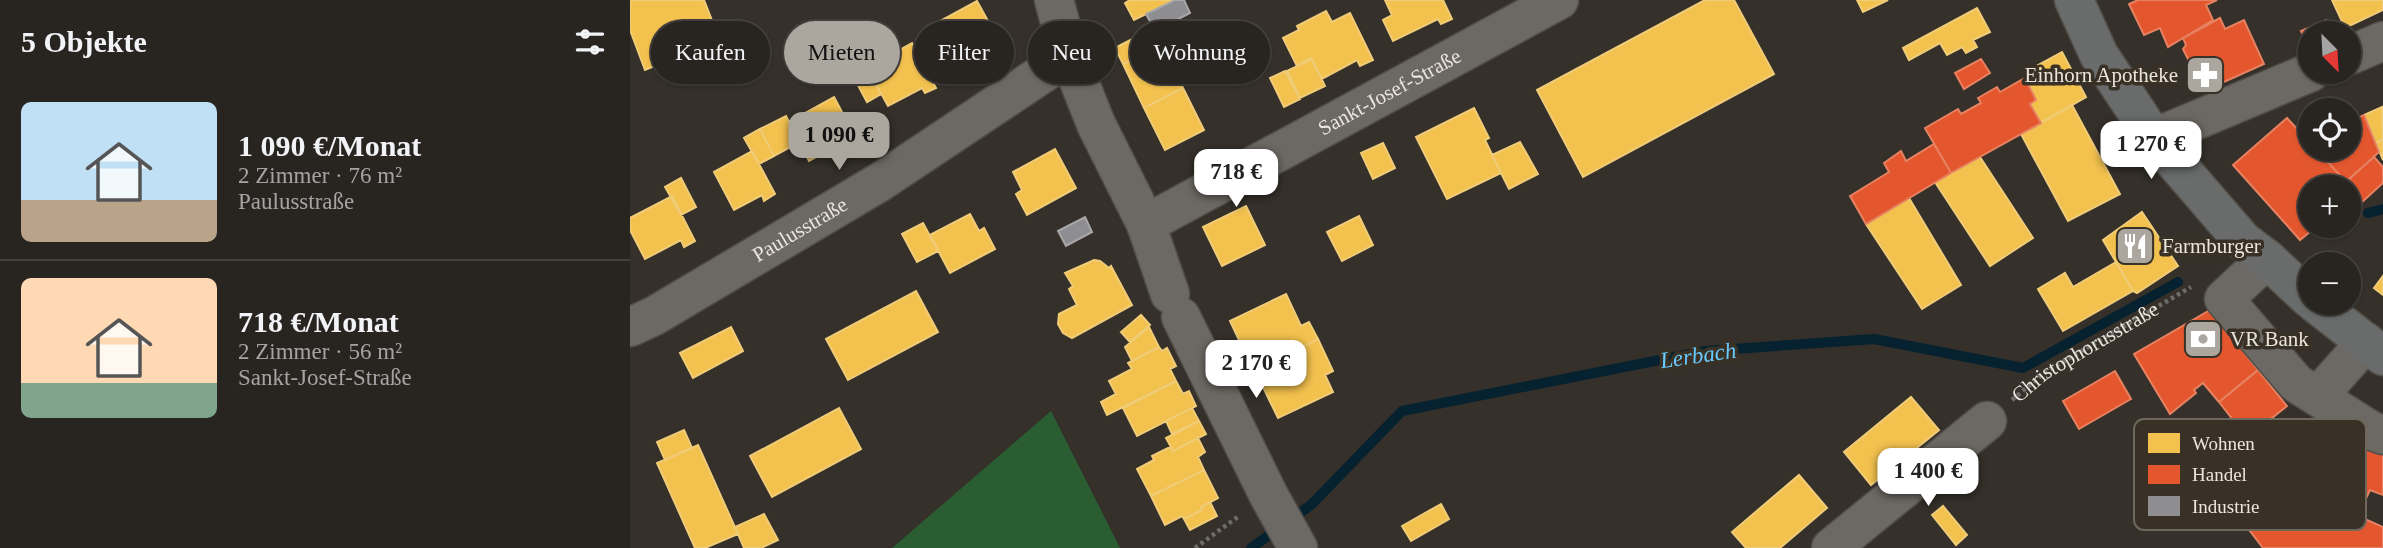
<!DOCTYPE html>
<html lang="de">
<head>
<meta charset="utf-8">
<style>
  :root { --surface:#282420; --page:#302c29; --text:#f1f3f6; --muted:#a5a4a5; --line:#44413e; --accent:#aba69e }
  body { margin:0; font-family:Georgia,serif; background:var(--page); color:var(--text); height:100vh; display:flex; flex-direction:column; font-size:26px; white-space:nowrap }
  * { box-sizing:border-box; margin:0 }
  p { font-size:23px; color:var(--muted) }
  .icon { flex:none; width:38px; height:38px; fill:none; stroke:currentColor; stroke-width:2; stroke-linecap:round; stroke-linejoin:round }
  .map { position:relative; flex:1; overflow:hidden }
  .details { display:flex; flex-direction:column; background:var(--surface); width:630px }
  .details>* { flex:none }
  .guide { position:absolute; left:21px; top:21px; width:665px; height:63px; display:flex; gap:14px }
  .needle { width:46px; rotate:156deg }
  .buttons { position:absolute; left:1668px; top:21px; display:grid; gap:14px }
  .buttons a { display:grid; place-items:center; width:63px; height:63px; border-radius:50%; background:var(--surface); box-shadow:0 2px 5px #0004,0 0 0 2px var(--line); font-size:35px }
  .price { position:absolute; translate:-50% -60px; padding:0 16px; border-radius:14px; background:#fff; color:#222; font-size:23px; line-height:46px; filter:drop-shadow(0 2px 4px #0008) }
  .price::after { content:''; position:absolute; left:50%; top:42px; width:21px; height:16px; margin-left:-10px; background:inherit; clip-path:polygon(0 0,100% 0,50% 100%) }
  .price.active { background:var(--accent); color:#111 }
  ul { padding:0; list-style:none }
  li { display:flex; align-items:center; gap:21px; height:175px; padding:0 21px }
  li+li { border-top:2px solid var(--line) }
  li span { display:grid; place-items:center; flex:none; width:196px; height:140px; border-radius:10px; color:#555 }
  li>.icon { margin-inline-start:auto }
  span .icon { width:84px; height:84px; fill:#fffc; stroke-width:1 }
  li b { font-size:30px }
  h2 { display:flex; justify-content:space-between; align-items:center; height:84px; padding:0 21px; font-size:30px }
  .chip { padding:0 24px; border-radius:32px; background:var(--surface); box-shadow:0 2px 5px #0004,0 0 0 2px var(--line); font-size:24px; line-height:63px }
  .chip.active { background:var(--accent); color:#111 }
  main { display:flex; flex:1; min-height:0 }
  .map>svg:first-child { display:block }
  .green { fill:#2b5d33 }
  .homes { fill:#f2c14e; stroke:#f0cc79; stroke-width:2 }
  .shops { fill:#e4572e; stroke:#e68262; stroke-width:2 }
  .industry { fill:#8d8d92; stroke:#a9a7a8; stroke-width:2 }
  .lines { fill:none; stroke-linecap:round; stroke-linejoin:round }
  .stream { stroke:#06212f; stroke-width:10 }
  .minor-casing { stroke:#514e48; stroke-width:41 }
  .major-casing { stroke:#514e48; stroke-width:41 }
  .path { stroke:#6e6c66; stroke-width:4.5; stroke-dasharray:3.5 3.5; stroke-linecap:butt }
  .minor { stroke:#6c6863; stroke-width:38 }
  .major { stroke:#6a6b6b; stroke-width:38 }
  .labels { text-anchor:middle; stroke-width:7; stroke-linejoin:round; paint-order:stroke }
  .poi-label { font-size:21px; fill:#eae5dd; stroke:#393125; text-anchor:start }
  .street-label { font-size:21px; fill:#eae5dd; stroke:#393125 }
  .water-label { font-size:23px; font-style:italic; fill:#68cafe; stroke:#393125 }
  .key { fill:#393125; stroke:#6e675c; stroke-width:2 }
  .key-label { font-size:19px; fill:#eae5dd }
</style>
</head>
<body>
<main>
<section class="details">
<h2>5 Objekte<svg class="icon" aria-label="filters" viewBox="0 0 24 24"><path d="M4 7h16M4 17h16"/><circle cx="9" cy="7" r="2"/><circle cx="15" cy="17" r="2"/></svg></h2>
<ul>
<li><span style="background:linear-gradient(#bfe0f5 70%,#b9a48a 0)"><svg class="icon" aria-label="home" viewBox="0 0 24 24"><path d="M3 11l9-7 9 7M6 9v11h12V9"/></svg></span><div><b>1 090 €/Monat</b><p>2 Zimmer · 76 m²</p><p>Paulusstraße</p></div></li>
<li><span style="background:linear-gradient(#ffd9b3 75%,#7fa58c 0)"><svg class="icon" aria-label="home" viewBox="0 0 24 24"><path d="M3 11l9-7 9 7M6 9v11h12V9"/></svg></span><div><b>718 €/Monat</b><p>2 Zimmer · 56 m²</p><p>Sankt-Josef-Straße</p></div></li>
</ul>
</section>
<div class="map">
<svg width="1753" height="548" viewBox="0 0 1753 548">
  <rect width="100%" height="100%" fill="#35302a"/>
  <path class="green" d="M421,411L490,548H262Z"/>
  <path class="homes" d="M3,0H74L90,41L70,48L68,44L58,48L56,54L50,56L44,53L34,58L35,62L15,70L0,30V1Z
    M500,0H542L543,1L504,20L495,3Z
    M755,0H813L822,19L811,24L808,19L763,41L753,20L762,15Z
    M1075,0H1104L1144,74L953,177L907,90Z
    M1227,0H1258L1233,12Z
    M1702,0H1753V10L1715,28Z
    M347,1L368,39L335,57L338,62L327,68L303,25Z
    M1347,8L1360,32L1343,40L1347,47L1336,53L1332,47L1317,55L1310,43L1279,60L1273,48Z
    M696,11L702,22L720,13L743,60L730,66L727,60L692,79L681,58L667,66L653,38L669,30L667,26Z
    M523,28L531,45L493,64L485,48Z
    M282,43L306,88L295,93L292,88L258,106L237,68Z
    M314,44L329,72L315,79L300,52Z
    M531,45L553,88L514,108L493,64Z
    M1432,52L1456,97L1411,123L1400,104L1406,100L1395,78L1397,71Z
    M682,59L695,86L670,98L657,71Z
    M238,69L251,94L237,102L223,76Z
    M655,71L670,99L654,107L640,78Z
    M553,88L574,130L535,150L514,108Z
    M204,97L228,142L217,147L214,142L179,161L159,122Z
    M1442,105L1490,194L1438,221L1391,134Z
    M1752,107L1753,139L1746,143L1734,115Z
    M844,108L859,138L855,140L871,173L817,199L786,137Z
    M156,116L170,142L144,156L130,129Z
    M130,129L144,156L129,164L114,138Z
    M1753,139V160L1746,143Z
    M890,142L908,174L879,189L862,155Z
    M753,143L765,168L743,179L731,153Z
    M425,149L446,188L397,215L386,194L392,190L383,172Z
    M122,151L145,194L134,201L132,195L104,210L84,172Z
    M1350,157L1403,238L1360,266L1305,182Z
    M51,178L66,207L51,215L35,187Z
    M42,196L65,241L54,247L51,240L15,259L0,230V218Z
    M1279,198L1331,285L1292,309L1236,224Z
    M616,206L635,245L592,266L573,227Z
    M1512,212L1548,266L1507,293L1503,291L1473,240Z
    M340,214L349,231L354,228L365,249L320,273L300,235Z
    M729,216L743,245L712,261L697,232Z
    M293,223L308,251L287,262L272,234Z
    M464,260L470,261L479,268L481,266L502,305L442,338L433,333L428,324L429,314L447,305L439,289L443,286L435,273Z
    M1486,262L1503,291L1433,331L1408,289L1435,273L1443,287Z
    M1753,276V295L1744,288Z
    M286,291L308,332L218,380L196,339Z
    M656,294L671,326L679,322L688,339L652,357L645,343L617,357L600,321Z
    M511,315L520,325L500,342L491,332Z
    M101,327L113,351L63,378L50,353Z
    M519,327L529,347L502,361L495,347Z
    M688,339L703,371L695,375L703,392L648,418L631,383L658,370L652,357Z
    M529,347L532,351L537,348L546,366L540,369L546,381L477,415L471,402L486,394L479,381L502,369L498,363Z
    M546,381L553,394L559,391L566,406L507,436L493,408Z
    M1281,397L1309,430L1241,485L1214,452Z
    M209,408L231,449L142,497L120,456Z
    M562,408L569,421L542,434L536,421Z
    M569,421L576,434L543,451L536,438Z
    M54,430L62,448L35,460L27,442Z
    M568,438L575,452L568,457L574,470L521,496L507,469L524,460L522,456L540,447L543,451Z
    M68,445L108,534L75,548H65L27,463Z
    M574,470L588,498L571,507L572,510L554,519L552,516L535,525L521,496Z
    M1169,475L1197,508L1150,548H1116L1102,532Z
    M580,502L587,516L560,530L554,519L572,510L571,507Z
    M811,504L819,519L781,541L772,526Z
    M1313,506L1337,535L1326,545L1302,515Z
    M134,514L148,540L131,548H114L105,527Z"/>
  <path class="shops" d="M1508,0H1587L1576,5L1583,20L1538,47L1530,28L1514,35L1499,4Z
    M1590,18L1595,29L1614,20L1634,64L1574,91L1553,49L1556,45L1553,38Z
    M1696,20L1702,33H1680V43L1677,44L1671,31Z
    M1351,59L1360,73L1334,89L1325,73Z
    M1395,78L1406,100L1400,104L1411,123L1321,173L1295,128L1328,109L1331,114L1351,103L1348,98L1367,87L1370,92Z
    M1734,115L1749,152L1716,182L1686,149H1718V122Z
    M1657,118L1680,143V149H1686L1725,192L1718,198V187H1680V226H1687L1670,240L1603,165Z
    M1304,144L1321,173L1236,224L1220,196L1259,172L1254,163L1271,151L1276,161Z
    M1744,157L1753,167V183L1731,203L1718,187L1713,184Z
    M1580,310L1628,370L1589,402L1573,383L1564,390L1566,393L1540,414L1504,354Z
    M1628,370L1657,406L1617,438L1589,402Z
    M1485,371L1501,399L1449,429L1433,401Z
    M1726,438L1753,450V495L1740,490L1733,505L1702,490Z
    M1643,471L1698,498L1702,490L1733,505L1728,516L1753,527V548H1633L1617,527Z"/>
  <path class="industry" d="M545,0H554L560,13L525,31L516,14Z
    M455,217L462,232L436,246L428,231Z"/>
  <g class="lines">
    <path class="stream" d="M1738,213L1753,209
      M662,519L682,504L772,411L1075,351L1244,339L1393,368L1548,282
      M621,548L649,528"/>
    <g class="minor-casing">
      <g id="minor">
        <path id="s2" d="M424,0L439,56L466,124L516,224L929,0"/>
        <path d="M1718,56L1753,41"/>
        <path d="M1524,138L1681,72"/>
        <path d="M516,224L540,294"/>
        <path d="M1637,259L1594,299L1666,383L1742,431L1753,435"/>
        <path d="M551,317L638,494L668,548"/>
        <path id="s3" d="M0,327L24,316L250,182L439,56"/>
        <path d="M1688,396L1736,342"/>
        <path d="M1201,548L1357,421"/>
      </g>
    </g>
    <g class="major-casing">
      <path id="major" d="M1444,0L1469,55L1524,138L1613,241L1637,259L1680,299
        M1685,303L1753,356"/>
    </g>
    <g class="path">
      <path id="s1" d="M1382,400L1414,373L1561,287"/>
      <path d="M565,548L609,516"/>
    </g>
    <use href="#minor" class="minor"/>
    <use href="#major" class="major"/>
  </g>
  <defs>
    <g id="pharmacy-square" transform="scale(2.0125)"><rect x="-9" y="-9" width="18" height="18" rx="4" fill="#aba69e" stroke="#393125"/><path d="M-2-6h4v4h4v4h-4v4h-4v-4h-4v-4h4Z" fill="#fff"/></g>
    <g id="restaurant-square" transform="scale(2.0125)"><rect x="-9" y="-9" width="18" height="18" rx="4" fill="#aba69e" stroke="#393125"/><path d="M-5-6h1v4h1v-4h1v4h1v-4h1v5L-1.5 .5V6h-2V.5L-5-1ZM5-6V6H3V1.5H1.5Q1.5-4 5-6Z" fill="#fff"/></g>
    <g id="bank-square" transform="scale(2.0125)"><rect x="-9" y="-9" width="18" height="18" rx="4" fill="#aba69e" stroke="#393125"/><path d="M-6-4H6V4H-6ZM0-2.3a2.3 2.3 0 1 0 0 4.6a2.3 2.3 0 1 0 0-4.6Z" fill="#fff"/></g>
  </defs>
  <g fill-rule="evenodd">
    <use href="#pharmacy-square" x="1575" y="75"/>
    <use href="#restaurant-square" x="1505" y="246"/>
    <use href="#bank-square" x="1573" y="339"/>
  </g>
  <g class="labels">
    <g class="poi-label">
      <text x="1548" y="82" text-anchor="end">Einhorn Apotheke</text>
      <text x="1532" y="253">Farmburger</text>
      <text x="1600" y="346">VR Bank</text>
    </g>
    <g class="street-label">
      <text dy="7" stroke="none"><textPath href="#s2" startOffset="520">Sankt-Josef-Straße</textPath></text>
      <text dy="7" stroke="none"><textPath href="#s3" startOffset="196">Paulusstraße</textPath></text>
      <text dy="7" stroke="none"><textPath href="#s1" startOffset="88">Christophorusstraße</textPath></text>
    </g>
    <g class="water-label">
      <text transform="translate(1068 355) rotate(-8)" y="8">Lerbach</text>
    </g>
  </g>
  <rect x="1504" y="419" width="232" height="111" rx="10" class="key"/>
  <rect x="1518" y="433" width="32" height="20" fill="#f2c14e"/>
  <rect x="1518" y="465" width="32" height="19" fill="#e4572e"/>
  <rect x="1518" y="496" width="32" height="20" fill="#8d8d92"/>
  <g class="key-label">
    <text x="1562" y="450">Wohnen</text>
    <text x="1562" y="481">Handel</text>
    <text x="1562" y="513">Industrie</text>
  </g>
</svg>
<div class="buttons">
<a><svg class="needle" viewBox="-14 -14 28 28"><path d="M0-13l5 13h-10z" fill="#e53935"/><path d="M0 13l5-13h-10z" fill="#a5a4a5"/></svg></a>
<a><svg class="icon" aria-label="locate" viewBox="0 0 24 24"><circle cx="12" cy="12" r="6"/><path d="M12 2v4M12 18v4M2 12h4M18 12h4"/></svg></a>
<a>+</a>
<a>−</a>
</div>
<b class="price active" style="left:209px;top:172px">1 090 €</b>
<b class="price" style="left:1521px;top:181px">1 270 €</b>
<b class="price" style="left:606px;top:209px">718 €</b>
<b class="price" style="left:626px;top:400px">2 170 €</b>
<b class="price" style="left:1298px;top:508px">1 400 €</b>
<div class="guide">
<a class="chip">Kaufen</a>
<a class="chip active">Mieten</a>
<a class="chip">Filter</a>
<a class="chip">Neu</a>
<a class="chip">Wohnung</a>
</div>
</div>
</main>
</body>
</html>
